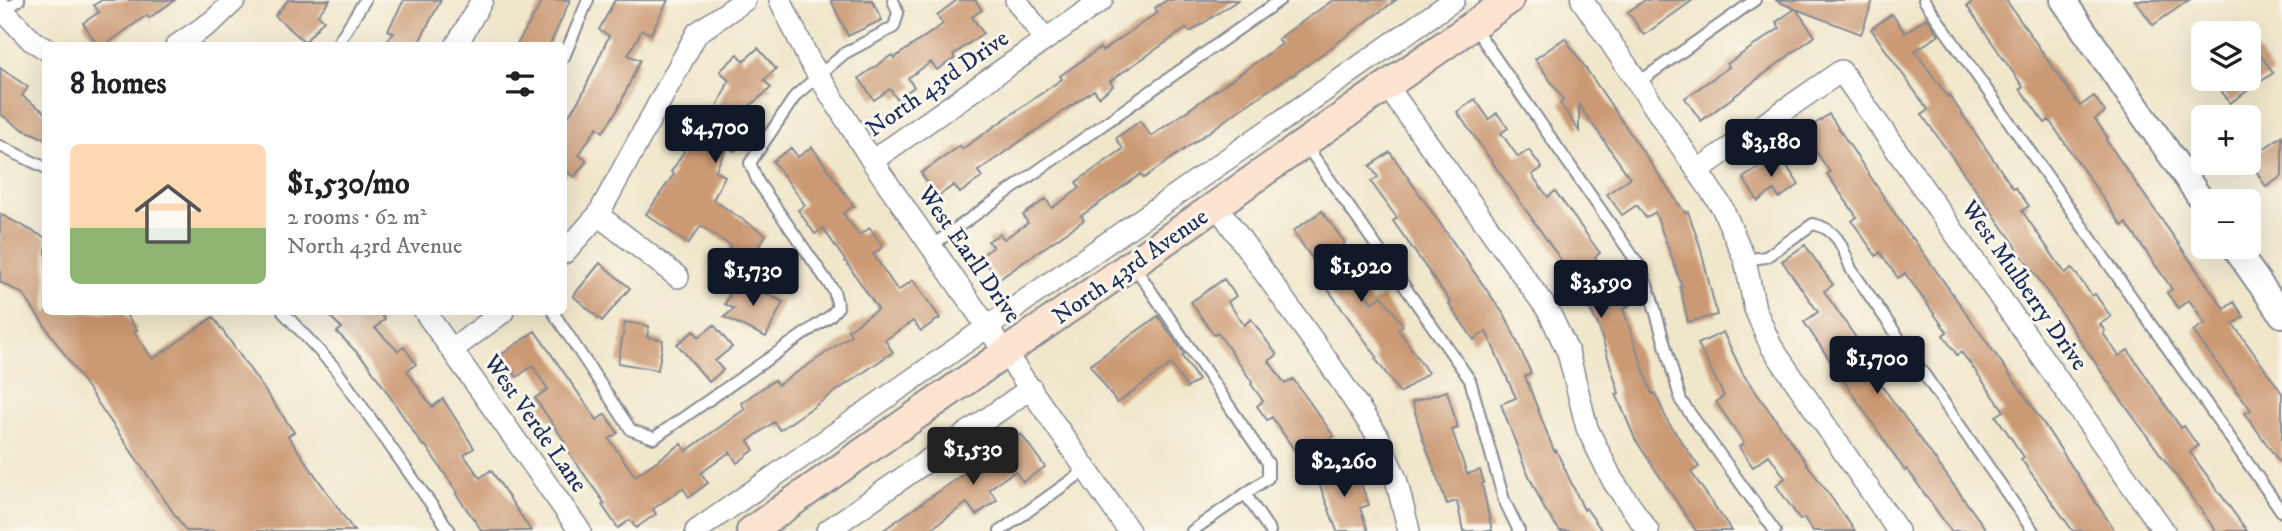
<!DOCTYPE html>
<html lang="en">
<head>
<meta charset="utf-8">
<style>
  :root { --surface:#fff; --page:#f2f2f2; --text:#202124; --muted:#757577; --line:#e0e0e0; --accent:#111827 }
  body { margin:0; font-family:"IM FELL DW Pica",serif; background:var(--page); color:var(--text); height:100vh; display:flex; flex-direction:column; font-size:26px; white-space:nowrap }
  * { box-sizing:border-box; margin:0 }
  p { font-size:23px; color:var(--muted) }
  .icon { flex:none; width:38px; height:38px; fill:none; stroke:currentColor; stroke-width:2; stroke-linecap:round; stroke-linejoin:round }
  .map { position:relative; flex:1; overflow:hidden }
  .details { position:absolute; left:42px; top:42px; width:525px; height:273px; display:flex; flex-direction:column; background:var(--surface); border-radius:10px; box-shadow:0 7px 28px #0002 }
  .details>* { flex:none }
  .fabs { position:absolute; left:2191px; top:21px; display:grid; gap:14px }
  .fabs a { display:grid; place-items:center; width:70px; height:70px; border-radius:10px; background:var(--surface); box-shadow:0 7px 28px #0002; font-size:35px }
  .price { position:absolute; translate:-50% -60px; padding:0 16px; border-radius:7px; background:var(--accent); color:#fff; font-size:23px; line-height:46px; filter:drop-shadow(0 2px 4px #0008) }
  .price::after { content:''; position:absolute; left:50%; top:42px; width:21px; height:16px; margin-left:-10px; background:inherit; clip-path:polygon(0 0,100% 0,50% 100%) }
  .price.on { background:#222; color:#fff }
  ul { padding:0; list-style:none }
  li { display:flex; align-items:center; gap:21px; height:175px; padding:0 28px }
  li+li { border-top:2px solid var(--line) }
  li span { display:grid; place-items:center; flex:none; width:196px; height:140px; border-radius:10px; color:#555 }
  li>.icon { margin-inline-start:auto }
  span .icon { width:84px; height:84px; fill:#fffc; stroke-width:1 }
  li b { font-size:30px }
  h2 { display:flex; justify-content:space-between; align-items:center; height:84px; padding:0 28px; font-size:30px }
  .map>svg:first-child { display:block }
  .building { fill:#cb9973 }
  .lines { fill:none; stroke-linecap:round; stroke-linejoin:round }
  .service-casing { stroke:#868b94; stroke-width:14 }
  .minor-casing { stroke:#868b94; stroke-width:24 }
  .tertiary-casing { stroke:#868b94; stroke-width:28 }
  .secondary-casing { stroke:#868b94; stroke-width:32 }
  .service { stroke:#fff; stroke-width:10 }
  .minor { stroke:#fff; stroke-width:21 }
  .tertiary { stroke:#fff; stroke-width:24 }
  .secondary { stroke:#fde4d1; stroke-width:28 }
  .labels { text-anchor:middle; stroke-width:6; stroke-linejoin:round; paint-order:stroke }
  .street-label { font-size:24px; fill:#1b2f5e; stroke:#fbf7ec }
</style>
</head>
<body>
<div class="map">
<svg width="2282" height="531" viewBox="0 0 2282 531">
  <rect width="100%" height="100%" fill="#fbf7ec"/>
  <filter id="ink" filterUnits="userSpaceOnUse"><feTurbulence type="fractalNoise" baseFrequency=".0143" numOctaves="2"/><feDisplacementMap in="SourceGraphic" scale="14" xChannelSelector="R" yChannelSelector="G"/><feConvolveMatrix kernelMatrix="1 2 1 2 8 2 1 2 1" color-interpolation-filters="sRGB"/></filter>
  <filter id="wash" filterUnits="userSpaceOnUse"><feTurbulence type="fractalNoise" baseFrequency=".00686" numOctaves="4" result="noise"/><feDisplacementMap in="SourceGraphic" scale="28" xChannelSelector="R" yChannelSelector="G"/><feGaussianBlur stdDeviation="1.57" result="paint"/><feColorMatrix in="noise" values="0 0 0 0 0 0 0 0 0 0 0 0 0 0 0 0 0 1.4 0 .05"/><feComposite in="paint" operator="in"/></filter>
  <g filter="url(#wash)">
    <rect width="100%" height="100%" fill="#f0e7cb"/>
    <g id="blocks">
      <path class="building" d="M102,0H175L149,18L147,15L104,46H98L83,23L99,12L94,5Z
        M288,0H330L318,15L324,20L305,42L275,16Z
        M404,0H441L417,46H382L394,33L388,30Z
        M543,0H570L554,36L549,46H516Z
        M615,0H668L651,34L642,30L628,55L640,60L618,109L603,132L597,127L579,155L587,161L574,177L567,172L564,178V123L582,95L609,36L599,30Z
        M831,0H872L882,20L848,36Z
        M957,0H975L982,10L972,17L983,33L953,55L955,58L937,70L931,62L908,78L914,87L897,99L890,89L874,100L859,78L892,55L894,58L943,24L937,15Z
        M1167,0H1238L1190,32L1187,28L1110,81L1113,86L1099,97L1094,90L978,171L982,177L960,193L954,185L937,197L921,173L960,146L962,149L1062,79L1060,76L1100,48L1102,51L1158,12L1155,8Z
        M1333,0H1396L1292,76L1291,75L1241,109L1144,178L1141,174L1081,216L1084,220L998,280L981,256L993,247L988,241L1000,234L1004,239L1028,223L1023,215L1046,199L1052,208L1080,188L1076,182L1123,149L1116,138L1140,121L1151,136L1282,44L1278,39Z
        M1645,0H1693L1644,35L1628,12Z
        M1775,0H1873L1861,34L1796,9L1815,36L1701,121L1685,98L1729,67L1727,64L1780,28L1776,22L1795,9Z
        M1975,0H2006L2080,106L2094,96L2105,112L2095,119L2108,138L2106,140L2224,309L2234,302L2244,317L2233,324L2282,393V466L2245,413L2251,410L2193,331L2205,323L2189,300L2178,308L2167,293L2172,289L2126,223L2122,226L2049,120L2045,123L2020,89L2023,87L1967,6Z
        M2135,0H2189L2153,25Z
        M1892,14L1905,33L1927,18L1939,35L1915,51L1948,97L1949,95L2013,188L2015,187L2029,206L2022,211L2065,273L2072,268L2092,296L2095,294L2111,317L2100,324L2105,331L2103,333L2119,356L2128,350L2181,428L2184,426L2198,446L2190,452L2247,531H2216L2111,386L2009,236L1922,115L1928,110L1871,29Z
        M1565,38L1685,213L1688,212L1700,246L1717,315L1688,322L1680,286H1682L1655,212L1646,218L1637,205L1622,215L1607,194L1630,178L1579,105V131L1560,103L1564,100L1535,59Z
        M2249,38L2273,73L2230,103L2213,79H2249Z
        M758,48L776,69L764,80L771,88L745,110L753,113L735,151L727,148L715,171L725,176L713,200L766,235L744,268L725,256L731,246L701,226L688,244L646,214L674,174L671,172L682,155L703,109L714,113L729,81L720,71L738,54L744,61Z
        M0,68L28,87L22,96L46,113V139L22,129L0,114Z
        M1475,99L1489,119L1497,113L1508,128L1501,133L1518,157L1529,150L1542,168L1532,175L1548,197L1555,191L1600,253L1595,257L1612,290L1619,287L1629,306L1623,309L1652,394L1655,393L1668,422L1699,467L1691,472L1732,531H1696L1635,439L1616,394L1619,393L1598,325L1575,280L1457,112Z
        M1829,114L1911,238L1912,237L2021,390L2115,531H2073L2021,459L2024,457L1996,416L2004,411L1972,366L1961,352L1957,355L1943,335L1947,332L1905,273L1898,278L1880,252L1876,256L1852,221L1857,217L1827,174L1830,172L1803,133Z
        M2282,136V176L2266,187L2249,159Z
        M812,147L854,206L843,213L859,235L870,228L883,247L873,254L898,291L913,280L940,318L921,331L913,321L885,340L893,352L780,430L774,422L748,441L754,450L737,463L730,452L701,473L708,483L689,497L683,488L653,509L656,514L636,528L630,520L618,528L602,505L605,504L563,444L565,442L535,398L548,389L532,366L517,377L501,355L535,331L597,420L605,414L618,433L609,439L635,476L681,444L686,451L745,409L741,403L774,380L778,385L823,355L851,335L848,330L878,309L823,228L815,234L798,210L805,205L773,161L791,148L798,157Z
        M1390,152L1507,319L1531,373L1525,376L1554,451L1556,450L1584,510L1586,508L1602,531H1560L1545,510L1524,465L1501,404L1516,398L1486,331L1474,340L1449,304L1451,303L1393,221L1397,218L1371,182L1378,177L1370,166Z
        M1779,154L1799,185L1779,198L1774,190L1758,201L1743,178Z
        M1322,211L1345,243L1335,250L1372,303L1382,296L1403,325L1398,329L1428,373L1400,393L1375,358L1377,357L1316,273L1320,270L1293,231Z
        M0,214L46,238V312H124L137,330L134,332L153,359L213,317L294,432L288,436L354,531H186L23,294L0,282Z
        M1805,245L1833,285L1824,291L1879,372L1874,375L1987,531H1951L1907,469L1905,471L1804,322L1818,312L1782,261Z
        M600,263L630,288L602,321L573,296Z
        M737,279L783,302L766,337L724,317L734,309L725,304Z
        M1224,279L1236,296L1228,302L1244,325L1251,319L1277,355L1269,361L1285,384L1293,379L1334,436L1301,460L1272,417L1267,420L1257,406L1263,401L1251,384L1252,382L1218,333L1214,335L1191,302Z
        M325,312H378L385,319L375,328L398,351L404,347L416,364L407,371L432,407L443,399L474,448L464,455L480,478L491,470L531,531H482L456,494L458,493L425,445L423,446L368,364L337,332L342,328Z
        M1158,316L1184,354L1182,356L1198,380L1187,388L1171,364L1117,403L1090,365Z
        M625,322L649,326L647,337L663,340L658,370L618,363Z
        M714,325L732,347L715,361L723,370L709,382L677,344L694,331L699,337Z
        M1723,332L1743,374L1855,531H1813L1804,518L1800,520L1776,485L1785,478L1769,455L1753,467L1739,447L1744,443L1716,402L1724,396L1698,344Z
        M1447,391L1458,428L1452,430L1467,474L1480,470L1484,483L1482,484L1492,531H1463L1457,501L1447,504L1423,439L1412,402Z
        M1021,434L1045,467L1023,482L1015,471L989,489L997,500L976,515L967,503L928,531H882Z
        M1344,464L1351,482L1359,479L1369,505L1360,508L1368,531H1337L1316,475Z"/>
    </g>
  </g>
  <g filter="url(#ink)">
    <use href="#blocks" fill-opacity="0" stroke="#868b94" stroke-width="2"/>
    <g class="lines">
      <g class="service-casing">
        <path id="service" d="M1924,0L2282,512
          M3,12L19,0
          M1474,27L1641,268L1652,299L1681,401L1775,531
          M336,46L365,0
          M564,57L588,0
          M1639,82L1755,0
          M1305,144L1470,380L1504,500L1519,531
          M0,146L46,168
          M931,246L1280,0
          M1745,260L1766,257L1813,224C1838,229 1843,248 1851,269L2033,531
          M1134,266L1268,463V478L1192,531
          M283,312L335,368L450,531
          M553,312L631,430L654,438L830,316L838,307L834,291L758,182L750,163L796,95L845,53L894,27L898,13L893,0
          M1246,495L1270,531
          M1000,531L1087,469"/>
      </g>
      <g class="minor-casing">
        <path id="minor" d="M780,0L809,60L872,161L1129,531
          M1016,0L1045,39
          M1582,0L1722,207L1745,260L1755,309L1771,346L1898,531
          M0,7L31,40L46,49
          M176,46L213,21L235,0
          M456,46L482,0
          M1387,86L1549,312L1568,352L1587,428L1613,481L1648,531
          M872,161L1102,0
          M1698,170L1841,71L2164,531
          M1217,206L1329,363L1379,438L1396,479L1409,531
          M598,215L678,277
          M564,253L598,215L697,33L745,0
          M425,312L580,531
          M453,349L503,312
          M696,531L1454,0
          M827,531L1031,388"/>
      </g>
      <g class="tertiary-casing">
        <path id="tertiary" d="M2063,0L2203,202
          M2234,247L2282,315"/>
      </g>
      <g class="secondary-casing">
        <path id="secondary" d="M751,531L1509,0"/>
      </g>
      <use href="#service" class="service"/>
      <use href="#minor" class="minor"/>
      <use href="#tertiary" class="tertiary"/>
      <use href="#secondary" class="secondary"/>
    </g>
  </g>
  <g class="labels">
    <g class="street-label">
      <text transform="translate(937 83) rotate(-35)" y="8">North 43rd Drive</text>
      <text transform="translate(970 254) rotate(55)" y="8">West Earll Drive</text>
      <text transform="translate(1130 266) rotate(-35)" y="8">North 43rd Avenue</text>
      <text transform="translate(2025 285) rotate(55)" y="8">West Mulberry Drive</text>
      <text transform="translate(536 423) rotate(55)" y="8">West Verde Lane</text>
    </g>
  </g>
</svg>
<div class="fabs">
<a><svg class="icon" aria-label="layers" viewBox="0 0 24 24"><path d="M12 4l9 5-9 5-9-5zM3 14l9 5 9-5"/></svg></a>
<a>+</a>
<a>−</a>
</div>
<b class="price" style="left:715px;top:165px">$4,700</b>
<b class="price" style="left:1771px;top:179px">$3,180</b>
<b class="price" style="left:1361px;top:304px">$1,920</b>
<b class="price" style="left:753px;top:308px">$1,730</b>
<b class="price" style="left:1601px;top:320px">$3,590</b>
<b class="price" style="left:1877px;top:396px">$1,700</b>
<b class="price on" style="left:973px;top:487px">$1,530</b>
<b class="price" style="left:1344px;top:499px">$2,260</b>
<section class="details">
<h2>8 homes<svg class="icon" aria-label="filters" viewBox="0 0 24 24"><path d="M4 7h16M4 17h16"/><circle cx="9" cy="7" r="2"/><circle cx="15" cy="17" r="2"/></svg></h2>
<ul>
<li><span style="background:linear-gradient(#ffd9b3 60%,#8fb573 0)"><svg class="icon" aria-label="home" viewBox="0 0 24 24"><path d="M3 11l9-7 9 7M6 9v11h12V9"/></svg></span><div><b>$1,530/mo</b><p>2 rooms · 62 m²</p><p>North 43rd Avenue</p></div></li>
</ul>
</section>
</div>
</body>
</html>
